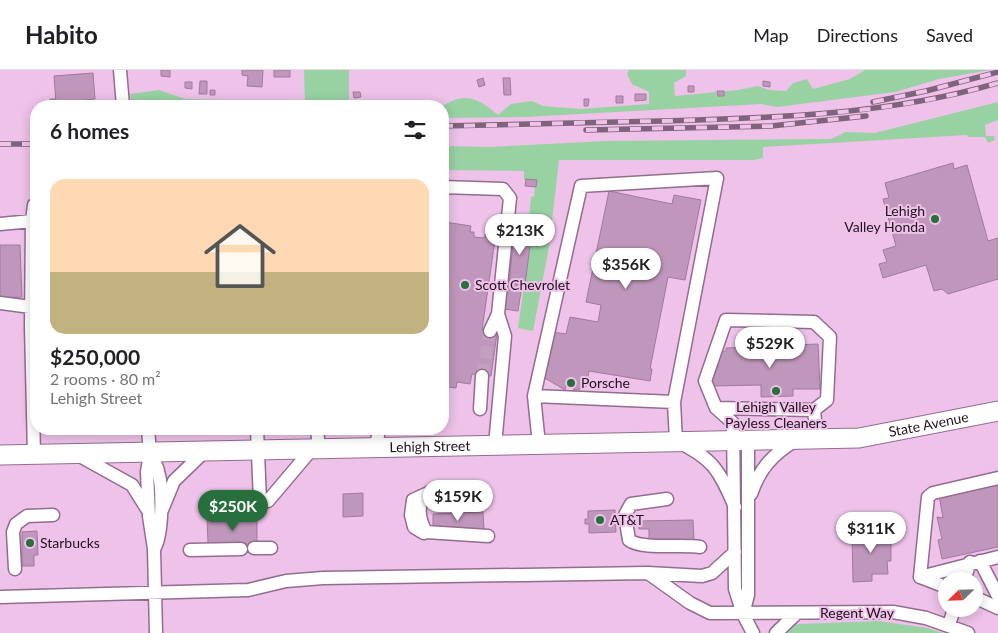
<!DOCTYPE html>
<html lang="en">
<head>
<meta charset="utf-8">
<style>
  :root { --surface:#fff; --page:#f6f6f6; --text:#202124; --muted:#757577; --line:#e0e0e0; --accent:#276f3c }
  body { margin:0; font-family:Lato,sans-serif; background:var(--page); color:var(--text); height:100vh; display:flex; flex-direction:column; font-size:19px; white-space:nowrap }
  * { box-sizing:border-box; margin:0 }
  p { font-size:16px; color:var(--muted) }
  .icon { flex:none; width:28px; height:28px; fill:none; stroke:currentColor; stroke-width:2; stroke-linecap:round; stroke-linejoin:round }
  .map { position:relative; flex:1; overflow:hidden }
  .sheet { position:absolute; left:30px; top:30px; width:419px; height:335px; display:flex; flex-direction:column; background:var(--surface); border-radius:20px; box-shadow:0 2px 12px #0003 }
  .sheet>* { flex:none }
  .needle { width:32px; rotate:247deg }
  .tools { position:absolute; left:938px; top:502px; display:grid; gap:10px }
  .tools a { display:grid; place-items:center; width:45px; height:45px; border-radius:50%; background:var(--surface); box-shadow:0 2px 12px #0003; font-size:25px }
  .price { position:absolute; translate:-50% -42px; padding:0 11px; border-radius:18px; background:#fff; color:#222; font-size:16px; line-height:32px; filter:drop-shadow(0 1px 2px #0008) }
  .price::after { content:''; position:absolute; left:50%; top:30px; width:15px; height:11px; margin-left:-8px; background:inherit; clip-path:polygon(0 0,100% 0,50% 100%) }
  .price.on { background:var(--accent); color:#fff }
  ul { padding:0; list-style:none }
  li { display:grid; align-content:center; gap:10px; height:265px; padding:0 20px }
  li span { display:grid; place-items:center; height:155px; border-radius:15px; color:#555 }
  li>.icon { margin-inline-start:auto }
  span .icon { width:90px; height:90px; fill:#fffc; stroke-width:1 }
  li b { font-size:21px }
  h2 { display:flex; justify-content:space-between; align-items:center; height:60px; padding:0 20px; font-size:21px }
  header { display:flex; align-items:center; gap:30px; box-sizing:border-box; height:70px; padding:0 25px; background:var(--surface); border-bottom:1px solid var(--line) }
  header strong { font-size:24px }
  nav { display:flex; gap:28px; margin-inline-start:auto; font-size:18px }
  .map>svg:first-child { display:block }
  .green { fill:#98d2a3 }
  .building { fill:#c097bc; stroke:#a1799d }
  .lines { fill:none; stroke-linecap:round; stroke-linejoin:round }
  .minor-tunnel { stroke:#c59fc1; stroke-width:12; stroke-dasharray:12 6; stroke-linecap:butt }
  .minor-casing { stroke:#936c8f; stroke-width:15 }
  .highway-casing { stroke:#936c8f; stroke-width:21 }
  .minor { stroke:#fff; stroke-width:12 }
  .highway { stroke:#fff; stroke-width:19 }
  .rail-casing { stroke:#7f627b; stroke-width:5.5 }
  .rail { stroke:#eec2e9; stroke-width:4; stroke-dasharray:11; stroke-linecap:butt }
  .poi-dot { fill:#276f3c; stroke:#eec2e9; stroke-width:2 }
  .labels { text-anchor:middle; stroke-width:4; stroke-linejoin:round; paint-order:stroke }
  .poi-label { font-size:14px; fill:#21111f; stroke:#eec2e9; text-anchor:start }
  .street-label { font-size:14px; fill:#21111f; stroke:#eec2e9 }
</style>
</head>
<body>
<header>
<strong>Habito</strong>
<nav><a>Map</a><a>Directions</a><a>Saved</a></nav>
</header>
<div class="map">
<svg width="998" height="563" viewBox="0 0 998 563">
  <rect width="100%" height="100%" fill="#eec2e9"/>
  <path class="green" d="M304,0H349V34L369,36H292L305,34Z
    M629,0H686V6L674,13L675,26L738,20L758,16L769,20L786,21L793,13L807,9L813,19L850,9L865,0H990L939,9L895,22L777,37L761,34L525,47L443,48L442,36C466,22 477,27 498,45L511,34L532,31L543,36L581,39L649,34V22L632,14L627,4Z
    M159,20L185,29L225,30L238,35L252,31L258,36H132L130,24Z
    M998,32V50L985,55L986,66H994L995,70L988,73L985,67H968L967,65L763,77V88L754,90H559L549,177L533,261L518,258L532,160H528L531,127L534,126L536,110H524V101L443,100V76L489,77L606,71L831,69L846,62L875,63Z
    M879,551L927,558L943,563H785L795,555L800,554Z"/>
  <path class="building" d="M161,0H170V7L161,6Z
    M242,0H263L262,17L247,16L248,6L242,5Z
    M274,0H290V7H274Z
    M93,3L95,29L56,33L54,6Z
    M483,8L485,15L479,17L477,10Z
    M503,8H510L511,25H504Z
    M200,11H207V24H199Z
    M763,11L770,12V17L763,16Z
    M185,12H192V19L185,18Z
    M688,16H694V22H688Z
    M210,20H215V25H210Z
    M717,21H724V26H718Z
    M353,22H360L361,27L354,28Z
    M635,24H646V30L635,31Z
    M616,26H623V33H616Z
    M50,29H56V36H50Z
    M584,29H589L588,36H584Z
    M953,93L954,99L967,95L988,171L998,168V209L948,224L942,219L934,221L926,195L883,208L879,194L887,192L883,180L896,176L883,129L889,128L885,113Z
    M526,109L537,110L536,117L525,116Z
    M609,121L672,134L674,125L701,130L685,210L668,207L650,299H652L650,311L589,301L586,317L573,321L574,318L566,316L565,320L543,307L552,262L566,264L570,247L598,252L601,235L586,232Z
    M445,152L471,156L470,162H474V167L485,168V164L494,165L495,170L482,260L497,263L491,306L472,304L470,314L457,312L456,318L442,316V158Z
    M515,158L532,160L525,215L509,213Z
    M0,175H20L22,227L0,228Z
    M508,213L522,215L518,241L504,239Z
    M818,274L820,319H793V326L761,327V315L712,316L711,298H718L717,282L726,281V278Z
    M998,414V477L942,489L938,470L942,469L937,447L943,448L939,425Z
    M363,423V446L343,447V424Z
    M615,440L616,462L589,463V454H585V449H588V441Z
    M483,442L484,459L433,461V444Z
    M257,446V473L253,480L208,474L207,447Z
    M693,450L694,470L655,471L649,469V459H639V451Z
    M871,457H887V471H891V491H887L888,504H872V511L853,512L852,464H861L860,460L871,459Z
    M37,461L38,485H34V496H22V462Z"/>
  <g class="lines">
    <path class="minor-tunnel" d="M482,306L490,261"/>
    <g class="minor-casing">
      <path id="minor" d="M120,0L123,36
        M442,117L503,119L510,128L498,244L505,266L495,375
        M0,154L32,151
        M0,233L31,237
        M31,256L32,151L34,135L36,134
        M490,261L498,244
        M534,326L674,332
        M716,338L814,340L827,330L830,267L814,252L726,250L705,311L716,338L733,353L735,519L743,544L753,563
        M480,339L482,306
        M814,340L817,370
        M148,359L150,383L147,402L149,446L154,479L156,563
        M257,359L260,431
        M317,359L319,379
        M539,374L534,326L581,116L717,108L674,332L676,371C713,388 719,400 735,437
        M376,378L379,359
        M150,383C152,389 157,395 158,401C163,417 163,465 154,479
        M34,384L31,256L36,255
        M78,385L132,415L147,439
        M430,422C416,430 418,448 426,462L488,466
        M751,424C760,398 772,385 796,370
        M667,429L631,434L625,445L629,470C642,480 682,474 700,477
        M268,431L312,379
        M162,440L174,411L204,382
        M424,463L414,457L411,445L413,430L426,424
        M254,478H271
        M190,480L241,479
        M980,491L998,526
        M15,499L13,462L16,454L27,446L53,445
        M648,503L702,506L712,503L735,482
        M920,507L928,427L933,423L998,408
        M920,507L998,487
        M920,507L946,517
        M964,511L970,492
        M0,527L248,520L286,511L323,508L648,503L690,533L710,543L893,542L926,548L968,563
        M974,527L998,538
        M743,544L748,525V370
        M949,555L954,539
        M776,563L797,543"/>
    </g>
    <g class="highway-casing">
      <g id="highway">
        <path id="s1" d="M0,385L859,368L998,341"/>
      </g>
    </g>
    <use href="#minor" class="minor"/>
    <use href="#highway" class="highway"/>
    <g class="rail-casing">
      <path id="rail" d="M873,32L926,21L998,2
        M442,56C515,55 588,52 661,51C774,48 889,45 998,13
        M586,60L771,56L866,46
        M0,74H36"/>
    </g>
    <use href="#rail" class="rail"/>
  </g>
  <g class="poi-dot">
    <circle cx="935" cy="149" r="5"/>
    <circle cx="465" cy="215" r="5"/>
    <circle cx="571" cy="313" r="5"/>
    <circle cx="776" cy="321" r="5"/>
    <circle cx="600" cy="450" r="5"/>
    <circle cx="30" cy="473" r="5"/>
  </g>
  <g class="labels">
    <g class="poi-label">
      <text x="925" y="146" text-anchor="end">Lehigh<tspan x="925" dy="16">Valley Honda</tspan></text>
      <text x="475" y="220">Scott Chevrolet</text>
      <text x="581" y="318">Porsche</text>
      <text x="776" y="342" text-anchor="middle">Lehigh Valley<tspan x="776" dy="16">Payless Cleaners</tspan></text>
      <text x="610" y="455">AT&amp;T</text>
      <text x="40" y="478">Starbucks</text>
    </g>
    <g class="street-label">
      <text dy="5" stroke="none"><textPath href="#s1" startOffset="930">State Avenue</textPath></text>
      <text dy="5" stroke="none"><textPath href="#s1" startOffset="430">Lehigh Street</textPath></text>
      <text x="857" y="548">Regent Way</text>
    </g>
  </g>
</svg>
<div class="tools">
<a><svg class="needle" viewBox="-14 -14 28 28"><path d="M0-13l5 13h-10z" fill="#e53935"/><path d="M0 13l5-13h-10z" fill="#757577"/></svg></a>
</div>
<b class="price" style="left:520px;top:186px">$213K</b>
<b class="price" style="left:626px;top:220px">$356K</b>
<b class="price" style="left:770px;top:299px">$529K</b>
<b class="price" style="left:458px;top:452px">$159K</b>
<b class="price on" style="left:233px;top:462px">$250K</b>
<b class="price" style="left:871px;top:484px">$311K</b>
<section class="sheet">
<h2>6 homes<svg class="icon" aria-label="filters" viewBox="0 0 24 24"><path d="M4 7h16M4 17h16"/><circle cx="9" cy="7" r="2"/><circle cx="15" cy="17" r="2"/></svg></h2>
<ul>
<li><span style="background:linear-gradient(#ffd9b3 60%,#c2b280 0)"><svg class="icon" aria-label="home" viewBox="0 0 24 24"><path d="M3 11l9-7 9 7M6 9v11h12V9"/></svg></span><div><b>$250,000</b><p>2 rooms · 80 m²</p><p>Lehigh Street</p></div></li>
</ul>
</section>
</div>
</body>
</html>
